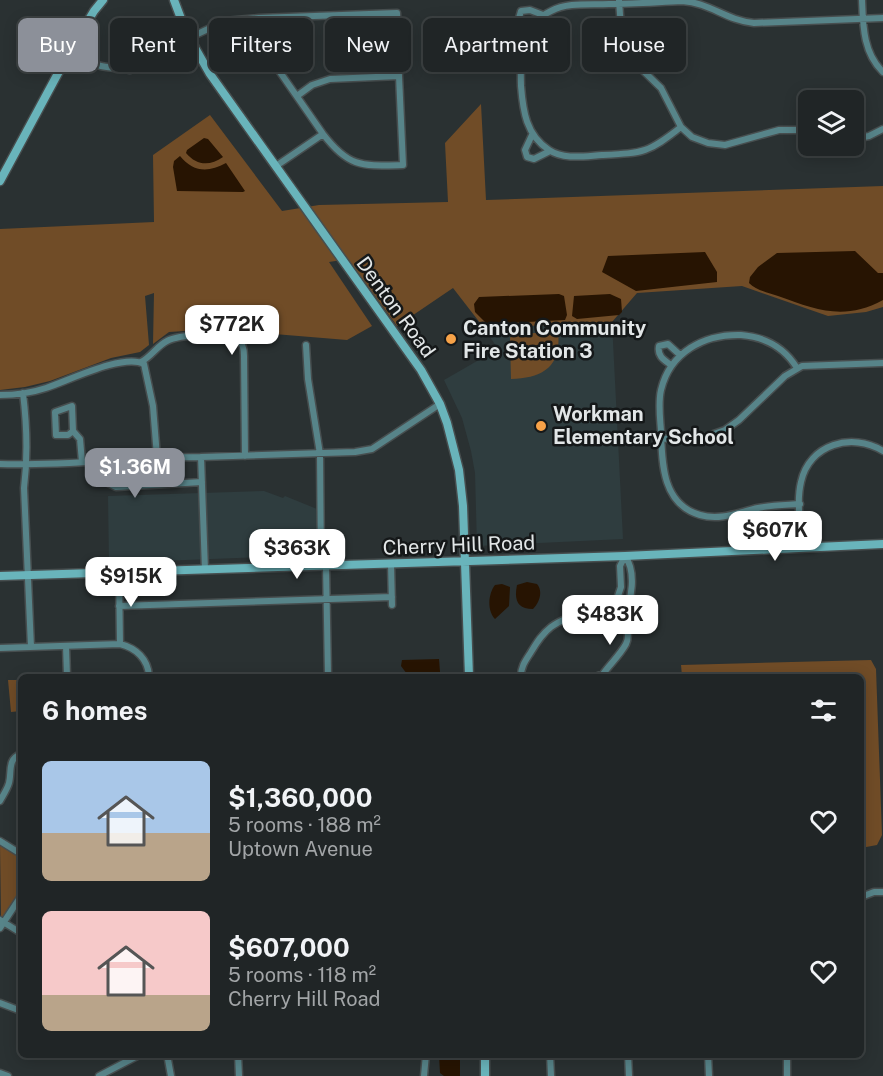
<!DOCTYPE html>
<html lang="en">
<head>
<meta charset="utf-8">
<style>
  :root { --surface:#202526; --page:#2d3132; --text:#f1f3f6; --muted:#a2a5a7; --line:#3d4243; --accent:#8c9099 }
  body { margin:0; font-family:"Public Sans",sans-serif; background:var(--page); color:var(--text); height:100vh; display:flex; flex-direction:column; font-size:22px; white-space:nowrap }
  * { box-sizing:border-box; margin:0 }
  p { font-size:20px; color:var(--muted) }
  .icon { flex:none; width:33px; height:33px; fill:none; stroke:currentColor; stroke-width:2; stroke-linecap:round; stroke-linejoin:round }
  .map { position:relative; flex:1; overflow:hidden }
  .side { position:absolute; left:18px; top:674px; width:846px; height:384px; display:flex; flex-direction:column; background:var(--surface); border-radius:9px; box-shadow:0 3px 15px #0003,0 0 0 2px var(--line) }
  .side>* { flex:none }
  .hud { position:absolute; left:18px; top:18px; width:848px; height:54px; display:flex; gap:12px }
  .controls { position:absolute; left:798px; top:90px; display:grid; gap:12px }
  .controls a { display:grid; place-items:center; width:66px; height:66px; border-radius:9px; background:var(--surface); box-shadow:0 3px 15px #0003,0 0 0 2px var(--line); font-size:30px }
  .price { position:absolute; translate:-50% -51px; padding:0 14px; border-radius:12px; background:#fff; color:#222; font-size:20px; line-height:39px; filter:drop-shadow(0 2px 3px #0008) }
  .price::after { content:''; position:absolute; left:50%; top:36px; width:18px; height:14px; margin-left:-9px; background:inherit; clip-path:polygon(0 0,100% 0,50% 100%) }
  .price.selected { background:var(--accent); color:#fff }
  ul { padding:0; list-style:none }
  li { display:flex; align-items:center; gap:18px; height:150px; padding:0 24px }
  li span { display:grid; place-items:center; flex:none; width:168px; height:120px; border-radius:9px; color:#555 }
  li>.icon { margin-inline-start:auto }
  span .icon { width:72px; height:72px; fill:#fffc; stroke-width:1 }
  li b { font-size:26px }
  h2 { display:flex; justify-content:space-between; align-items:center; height:72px; padding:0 24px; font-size:26px }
  .tag { padding:0 21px; border-radius:9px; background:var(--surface); box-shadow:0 3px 15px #0003,0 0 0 2px var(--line); font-size:21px; line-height:54px }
  .tag.selected { background:var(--accent); color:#fff }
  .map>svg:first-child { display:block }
  .built { fill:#2f3d3f }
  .green { fill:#704c27 }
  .water { fill:#271402 }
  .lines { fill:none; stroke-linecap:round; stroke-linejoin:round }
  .street-casing { stroke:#474e4f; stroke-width:9 }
  .secondary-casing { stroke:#474e4f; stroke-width:11 }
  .street { stroke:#578489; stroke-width:6 }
  .secondary { stroke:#69b4bb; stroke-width:8 }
  .poi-dot { fill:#f7a248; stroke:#151819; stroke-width:2 }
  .labels { text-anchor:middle; stroke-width:5; stroke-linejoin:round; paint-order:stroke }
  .street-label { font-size:20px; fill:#e2e6e7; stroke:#151819 }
  .poi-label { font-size:20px; font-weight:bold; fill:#e2e6e7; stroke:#151819; text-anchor:start }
</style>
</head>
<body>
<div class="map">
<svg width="883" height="1076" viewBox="0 0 883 1076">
  <rect width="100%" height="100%" fill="#2a3132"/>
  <path class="built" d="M612,322L623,539L477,546L475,473L471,451L462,418L444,380L498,349L484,328Z
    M264,491L283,498L285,496L317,509L318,555L109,563L108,496Z"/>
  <path class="green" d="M481,104L486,200L883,186V307L866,312L828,316L742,286L637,293L612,322L484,328L453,288L397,326L348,259L329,262L372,326L347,340L262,333L232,328L169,332L153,344L154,293L145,296L149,345L140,352L111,358L50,381L25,387L0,390V229L154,222L153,155L210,115L282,211L319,205L448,202L445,143Z
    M558,332C562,367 542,378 511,379L510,338L513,334Z
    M871,660L876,669L882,835L877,845L861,848V676H682L681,665Z
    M8,680H21V711L11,712Z
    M0,844L21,857V891L5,916L1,918Z"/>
  <path class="water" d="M204,138L208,139L223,157C210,166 197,166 186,153L187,150Z
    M180,156C193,172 208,173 226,163L245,191L243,192L177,191L173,167L174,161Z
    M855,251L878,273H883V300C844,321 817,310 778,296C768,293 756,290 749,283L750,277L758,267L777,253Z
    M705,252L717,272V282L636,291L602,272L608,256Z
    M559,294L564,296L567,315L565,320L487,324L475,312L474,304L479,297Z
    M610,294L621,299L622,312L619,315L577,319L572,316L574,296Z
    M527,582L537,584C543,591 540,602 533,609C517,609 514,600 517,585Z
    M502,584L510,587L509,606L495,619C487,611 488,594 495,585Z
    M439,659L440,672L407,674L401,666L402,660Z
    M439,1055H460V1076H444L440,1073Z"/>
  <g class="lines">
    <g class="street-casing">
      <path id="street" d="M862,0C863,25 863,53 883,72
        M619,1L622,41L628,56L661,88L681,127L692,137L708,143L725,145L779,130H808
        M259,18L397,13L399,76L330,79L312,85L297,96
        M528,32L519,18L521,11L530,10L543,15
        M189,38L225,21L259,18L261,39L266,52L323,134L276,166
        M70,51C80,57 91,64 101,66C110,68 121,68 130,70L136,64L135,60L130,56L126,57L118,67
        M681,127C648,153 644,153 602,155C585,156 564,160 549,150C526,135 523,111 521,86C520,56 520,26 551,11C568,2 590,5 609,4C633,4 658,2 682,1C711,3 725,20 754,23L883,18
        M323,134C349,168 362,166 403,165L399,76
        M532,135L525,150L527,157L534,159L550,151
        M854,139L869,136L883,129
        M306,345L308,379L320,454L321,566
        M141,362C151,357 157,346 167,341C178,335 227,331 238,339C243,343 244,349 244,356L245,456
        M671,365C664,360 657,356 659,346L668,344L680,355
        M797,368C784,347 766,337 741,335C704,334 670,352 661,390C658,403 660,417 661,431C662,463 662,504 700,515C721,521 739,512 758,508C772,505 786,505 800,504
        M23,393C27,426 28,456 24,488L31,647
        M0,395C16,395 31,393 46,388C68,381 123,353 144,364L153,406L157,457
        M73,431L68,435H56L55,412L72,406L73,431L80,439L82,462
        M661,439L705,437L725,430L739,420L785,376L802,366L883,363
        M201,457L355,452L372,449L440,404
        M107,461L108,483L116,487L202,482
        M0,464C67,466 134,457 201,457L205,570
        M802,548C801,527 796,503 801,482C809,444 852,432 883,451
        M391,564L392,605
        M326,566L328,676
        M119,573L120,644
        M119,606L392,597
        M613,611L621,587L620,566L625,556C636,571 633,601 622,616
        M66,646L67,676
        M0,648L120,644C136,648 148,659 149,676
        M521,676C521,666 526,660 531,652C537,642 542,634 551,627C567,615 615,599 625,622C628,629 629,638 626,644C620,655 610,664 603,674L598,676
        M0,801C3,795 7,790 9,783C12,772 7,759 21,754
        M0,841L21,854
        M861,897L874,892H883
        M0,920L21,933
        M0,928L21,896
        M0,1003L21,1011
        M167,1054L171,1076
        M238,1054L239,1076
        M550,1054L551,1076
        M628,1054L629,1076
        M708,1054L709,1076
        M787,1054V1076
        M0,1073L8,1076
        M99,1076L141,1054
        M424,1076L426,1054"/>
    </g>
    <g class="secondary-casing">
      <path id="secondary" d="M174,0L186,32L210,74L421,370L440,404L447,423L459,470L463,506L469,676
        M0,181L70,51L94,11L103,0
        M0,576L625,556L883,544
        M485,1054V1076"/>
    </g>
    <use href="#street" class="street"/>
    <use href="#secondary" class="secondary"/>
  </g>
  <g class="poi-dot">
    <circle cx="451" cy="339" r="6"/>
    <circle cx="541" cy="426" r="6"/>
  </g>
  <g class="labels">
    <g class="street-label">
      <text transform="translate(396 307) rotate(54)" y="7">Denton Road</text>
      <text transform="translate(459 545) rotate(-2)" y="7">Cherry Hill Road</text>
    </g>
    <g class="poi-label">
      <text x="463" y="335">Canton Community<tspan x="463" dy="23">Fire Station 3</tspan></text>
      <text x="553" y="421">Workman<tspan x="553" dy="23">Elementary School</tspan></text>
    </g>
  </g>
</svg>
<div class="controls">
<a><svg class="icon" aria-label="layers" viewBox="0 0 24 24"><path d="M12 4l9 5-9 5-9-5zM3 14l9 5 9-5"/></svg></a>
</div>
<b class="price" style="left:232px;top:356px">$772K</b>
<b class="price selected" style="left:135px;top:499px">$1.36M</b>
<b class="price" style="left:775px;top:562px">$607K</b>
<b class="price" style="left:297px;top:580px">$363K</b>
<b class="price" style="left:131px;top:608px">$915K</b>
<b class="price" style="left:610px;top:646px">$483K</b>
<div class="hud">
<a class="tag selected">Buy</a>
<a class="tag">Rent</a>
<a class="tag">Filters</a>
<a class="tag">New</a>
<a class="tag">Apartment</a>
<a class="tag">House</a>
</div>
<section class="side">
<h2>6 homes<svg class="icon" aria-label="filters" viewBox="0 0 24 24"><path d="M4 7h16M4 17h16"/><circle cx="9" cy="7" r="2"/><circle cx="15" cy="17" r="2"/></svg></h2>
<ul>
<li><span style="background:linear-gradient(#a9c7e8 60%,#b9a48a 0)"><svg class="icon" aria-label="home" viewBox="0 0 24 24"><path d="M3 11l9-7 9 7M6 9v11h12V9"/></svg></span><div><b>$1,360,000</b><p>5 rooms · 188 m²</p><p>Uptown Avenue</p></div><svg class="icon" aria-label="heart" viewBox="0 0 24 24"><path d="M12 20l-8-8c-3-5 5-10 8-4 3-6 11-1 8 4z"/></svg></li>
<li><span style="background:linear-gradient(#f6c9c9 70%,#b9a48a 0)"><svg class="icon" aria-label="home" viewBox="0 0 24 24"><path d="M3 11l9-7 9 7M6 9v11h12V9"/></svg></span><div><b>$607,000</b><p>5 rooms · 118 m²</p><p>Cherry Hill Road</p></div><svg class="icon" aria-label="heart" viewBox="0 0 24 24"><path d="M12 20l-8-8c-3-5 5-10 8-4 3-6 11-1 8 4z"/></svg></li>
</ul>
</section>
</div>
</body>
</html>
